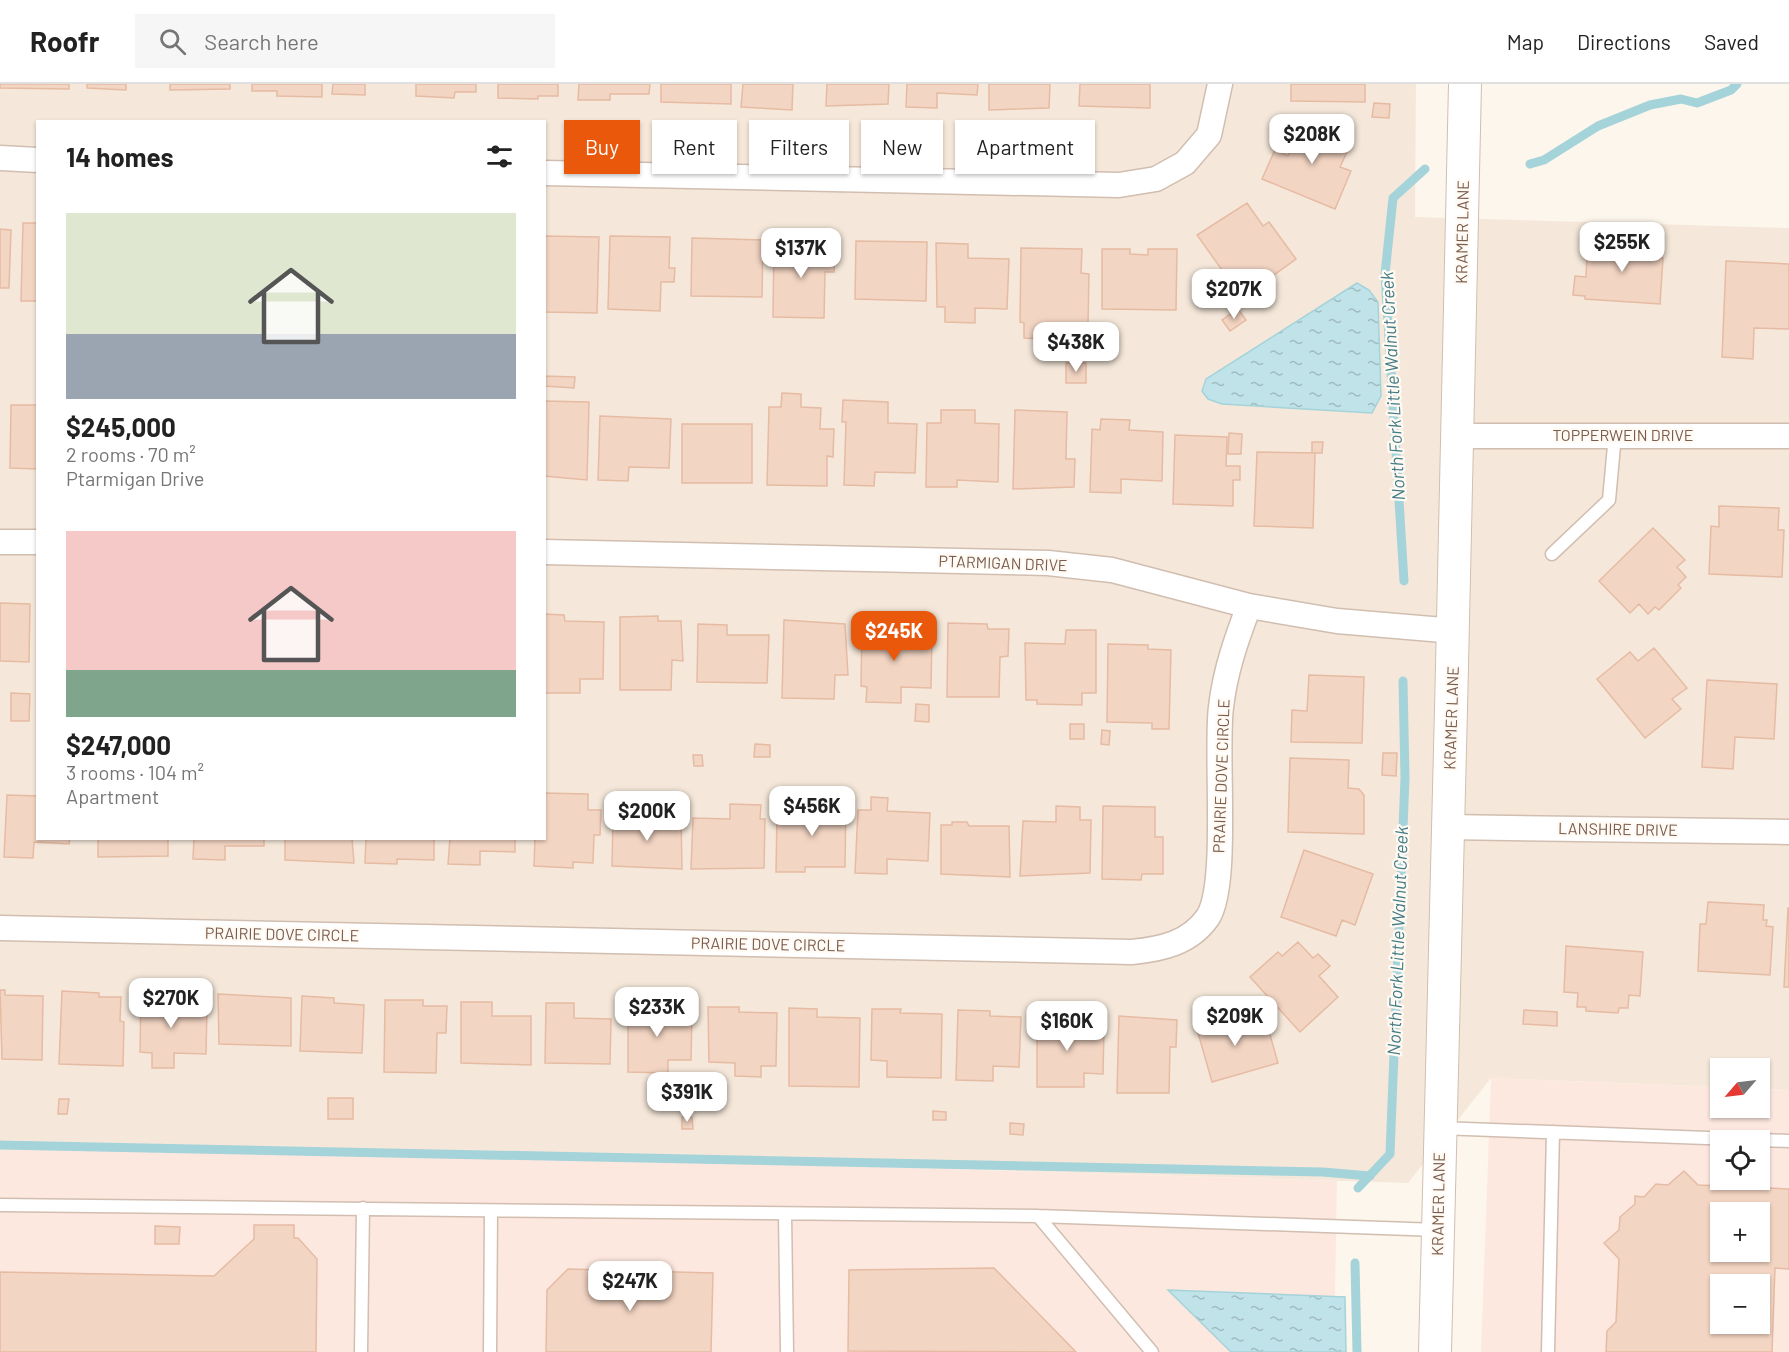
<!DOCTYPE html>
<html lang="en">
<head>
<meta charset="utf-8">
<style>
  :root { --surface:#fff; --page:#f6f6f6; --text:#222; --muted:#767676; --line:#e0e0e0; --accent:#ea580c }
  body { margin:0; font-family:Barlow,sans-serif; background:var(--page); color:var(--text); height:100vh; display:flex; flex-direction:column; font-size:22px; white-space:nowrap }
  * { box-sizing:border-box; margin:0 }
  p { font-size:20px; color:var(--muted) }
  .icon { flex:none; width:33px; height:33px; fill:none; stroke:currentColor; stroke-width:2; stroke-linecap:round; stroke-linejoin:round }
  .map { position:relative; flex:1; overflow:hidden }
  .side { position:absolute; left:36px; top:36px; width:510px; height:720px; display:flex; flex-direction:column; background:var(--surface); border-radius:0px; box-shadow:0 2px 4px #0004 }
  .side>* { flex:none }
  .guide { position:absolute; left:564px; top:36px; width:570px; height:54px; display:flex; gap:12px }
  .needle { width:39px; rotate:242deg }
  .tools { position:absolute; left:1710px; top:974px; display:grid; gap:12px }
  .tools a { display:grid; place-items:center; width:60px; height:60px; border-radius:0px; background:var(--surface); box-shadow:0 2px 4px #0004; font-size:30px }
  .price { position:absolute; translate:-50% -51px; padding:0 14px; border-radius:12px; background:#fff; color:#222; font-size:20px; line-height:39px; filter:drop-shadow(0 2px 3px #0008) }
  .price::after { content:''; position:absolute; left:50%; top:36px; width:18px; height:14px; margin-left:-9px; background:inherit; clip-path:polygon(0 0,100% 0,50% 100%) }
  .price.active { background:var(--accent); color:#fff }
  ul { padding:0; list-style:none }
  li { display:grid; align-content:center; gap:12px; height:318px; padding:0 30px }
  li span { display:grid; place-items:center; height:186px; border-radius:0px; color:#555 }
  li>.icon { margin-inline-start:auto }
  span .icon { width:108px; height:108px; fill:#fffc; stroke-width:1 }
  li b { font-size:26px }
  h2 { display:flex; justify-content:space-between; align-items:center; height:72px; padding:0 30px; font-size:26px }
  .tag { padding:0 21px; border-radius:0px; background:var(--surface); box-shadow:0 2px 4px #0004; font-size:21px; line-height:54px }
  .tag.active { background:var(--accent); color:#fff }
  header { display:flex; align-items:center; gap:36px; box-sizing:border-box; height:84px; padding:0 30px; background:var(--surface); border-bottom:2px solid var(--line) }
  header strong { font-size:28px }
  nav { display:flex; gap:33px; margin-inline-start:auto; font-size:21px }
  .search { width:420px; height:54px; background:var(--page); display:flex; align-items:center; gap:15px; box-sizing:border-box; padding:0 21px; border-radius:0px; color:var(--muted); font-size:22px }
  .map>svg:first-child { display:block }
  .residential { fill:#f5e8da; fill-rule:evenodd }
  .commercial { fill:#fde8e0; fill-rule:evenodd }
  .water { fill:url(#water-ripples); stroke:#a5d3da; stroke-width:1.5 }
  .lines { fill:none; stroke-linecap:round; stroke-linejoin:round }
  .stream { stroke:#a5d3da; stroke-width:9 }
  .building { fill:#f3d5c3; stroke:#e6bba3; stroke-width:1.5; fill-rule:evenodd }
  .service-casing { stroke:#d1beb0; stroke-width:15 }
  .minor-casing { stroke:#d1beb0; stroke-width:27 }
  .tertiary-casing { stroke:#d1beb0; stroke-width:34 }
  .service { stroke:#fff; stroke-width:12 }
  .minor { stroke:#fff; stroke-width:24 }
  .tertiary { stroke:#fff; stroke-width:32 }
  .labels { text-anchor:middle; stroke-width:4.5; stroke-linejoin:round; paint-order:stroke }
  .street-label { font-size:16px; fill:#7a5c4d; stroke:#fffaf3 }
  .water-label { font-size:18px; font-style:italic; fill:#437c86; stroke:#fffaf3 }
</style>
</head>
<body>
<header>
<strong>Roofr</strong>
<div class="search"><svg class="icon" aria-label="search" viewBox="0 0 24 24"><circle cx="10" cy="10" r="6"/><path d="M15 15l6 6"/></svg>Search here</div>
<nav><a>Map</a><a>Directions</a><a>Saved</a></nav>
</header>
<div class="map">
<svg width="1789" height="1268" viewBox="0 0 1789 1268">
  <defs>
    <pattern id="water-ripples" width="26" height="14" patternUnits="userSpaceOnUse" patternTransform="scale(1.5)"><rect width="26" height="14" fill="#bfe3e8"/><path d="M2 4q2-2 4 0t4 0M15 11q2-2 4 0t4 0" fill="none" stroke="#a0bbbe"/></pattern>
  </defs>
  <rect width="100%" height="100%" fill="#fdf6ec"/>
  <path class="residential" d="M0,0H1416L1415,133L1789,144V1006L1760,1005V984H1720V1003L1491,994L1408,1099L0,1056ZM38,38H544V754H38Z"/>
  <path class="commercial" d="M1491,994L1720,1003V1023H1760V1005L1789,1006V1268H1481ZM1720,1056H1760V1095H1720ZM1720,1128H1760V1167H1720ZM1720,1200H1760V1239H1720Z
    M0,1056L1337,1097L1334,1268H0Z"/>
  <path class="water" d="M1357,199L1369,206L1378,218L1381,312L1372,329L1222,320L1208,315L1202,307L1206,295Z
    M1168,1206L1345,1213L1346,1268H1231Z"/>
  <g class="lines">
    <path class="stream" d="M1530,80L1544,76L1598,42L1650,21L1681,15L1697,19L1731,6L1737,0
      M1404,497L1385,190L1393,114L1425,85
      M0,1061L1323,1088L1370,1092
      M1358,1104L1390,1070L1405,694L1403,597
      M1355,1179L1357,1268"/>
  </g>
  <path class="building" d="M0,0H69V5L0,4Z
    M87,0H126V6L87,4Z
    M170,0H230V5L170,6Z
    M252,0H322V13L277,12V7H252Z
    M333,0H365V11L332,10Z
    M416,0H476V8H455L454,14L416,12Z
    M498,0H558V12H538V15L498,14Z
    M579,0H650L649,10H610V16H578Z
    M661,0H731V20L661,18Z
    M743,0H793L792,26L741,23Z
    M827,0H889L888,20L826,22Z
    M907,0H978L977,11L937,9V24L906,23Z
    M989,0H1050L1049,24L989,26Z
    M1080,0H1150V24L1079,22Z
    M1291,0H1365V18L1291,17Z
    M1374,19L1390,20L1389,34L1372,33Z
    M1303,35L1352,57L1340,83L1351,87L1335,125L1262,95L1275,66L1288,72Z
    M1334,35L1348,38L1346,47L1332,44Z
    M1247,119L1263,142L1269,138L1296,175L1242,214L1197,151Z
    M23,139H38V217H21Z
    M0,145L11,146L9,204H0Z
    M544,152L599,153L597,229L545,228Z
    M610,152L670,153L669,184H675L674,198H661L660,227L608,225Z
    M1609,153L1641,155V160H1651L1650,173L1663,174L1660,220L1585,215V212L1573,211L1575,192L1586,193L1587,172H1599V158L1609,159Z
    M692,154L763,156L762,213L691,212Z
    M856,157L927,158L926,217L855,215Z
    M774,159L835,160L834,188H825L824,234L773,233Z
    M936,159L968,160V174L1009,175L1007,225L975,224V239L945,238V223H937Z
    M1021,164L1082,165L1081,189L1089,190L1088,240L1044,239L1043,255L1024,254V239L1020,238Z
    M1102,165H1130V170L1148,171V165H1177L1176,226L1102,225Z
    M1726,177L1789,180V245L1754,244L1753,275L1722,273Z
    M1238,225L1246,236L1230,247L1222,236Z
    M1066,279H1086V299H1066Z
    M544,292L575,293L574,304L544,302Z
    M782,309L801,310V323L821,324L820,345H834L833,373L827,372V402L767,401L769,323H781Z
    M843,316L888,318V339L917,340L915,389L875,388L874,402L844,401L846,338H842Z
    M544,317L589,318L587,396L544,392Z
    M11,321H38V385L10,384Z
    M941,326H975V339L999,340L998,398L957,396V403H926L927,339H941Z
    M1015,326L1067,328L1066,375H1075L1074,403L1013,405Z
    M600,332L671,335L669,384L629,383L628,397L598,396Z
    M1101,335L1130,336L1129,346L1163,348L1162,397L1121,395V409L1090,408L1092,345L1100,346Z
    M682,340H752V399H682Z
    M1229,349L1242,350L1241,370H1228Z
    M1175,351L1227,353L1226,382H1240V396H1233V422L1173,420Z
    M1312,358H1323L1322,369H1312Z
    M1257,368L1315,369L1313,444L1254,442Z
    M1719,422L1779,424L1778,446H1784L1782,493L1709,490L1711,442L1719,443Z
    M1653,444L1685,476L1677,483L1686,493L1678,501L1681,504L1659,526L1655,523L1648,530L1639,520L1630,529L1599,497Z
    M0,519L30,520L29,578L0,577Z
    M544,530L564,531L565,537L604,538L603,595H580V609H544Z
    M658,532V537H681L683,577L672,576L671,606H620V533Z
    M784,536L845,540L848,591H835L834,615L782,614Z
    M862,539H890V551H906V546H932L931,604L901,603V619L866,618L867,603L861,602Z
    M948,539L987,540L988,545H1009L1008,572L1000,573L999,613H947Z
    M698,540L727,541V551H769L767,599L697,598Z
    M1066,546H1096V609H1082V621L1037,620V616H1026L1025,559L1065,560Z
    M1108,560L1148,561V565L1171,566L1169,645H1152V639L1107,638Z
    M1654,564L1687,604L1672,615L1681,625L1645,654L1597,595L1630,568L1638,577Z
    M1309,591L1364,593L1362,659L1291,658L1292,626L1307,627Z
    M1707,596L1777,600L1774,655L1735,653L1733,685L1702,683Z
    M11,609L30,610L29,637H11Z
    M916,620L929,621V638L915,637Z
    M1070,640H1084V655H1070Z
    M1102,646L1110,647L1109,661L1101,660Z
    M755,660L770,661V673H754Z
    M1383,669H1397L1396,692L1382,691Z
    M693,671H702L703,682H694Z
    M1290,674L1349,676L1348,704L1359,705L1364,711V750L1288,748Z
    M544,709L588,710V726H601L600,751H594L593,779L573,778V784L534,782L535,754H544Z
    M7,711L38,712V754H70L69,760L34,758L33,774L4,773Z
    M871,713L888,714L887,727L930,729L928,777L887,775V790L855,789L858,726H871Z
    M807,715L846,716L845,783H805V788H776L777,730L807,731Z
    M730,720L761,721L760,735H765L764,784L691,785L693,734L730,735Z
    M1056,722L1080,723V736H1091L1090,789L1020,792L1023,737L1056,738Z
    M1103,722L1155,723V753H1163V790H1142L1141,796L1102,795Z
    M627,731L681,734L682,785L612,782L613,733H627Z
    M952,738H967L969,742H1009L1010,793L941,790V741H952Z
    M98,754H168V772L98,773Z
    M194,754H264V762H225V776L193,775Z
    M285,754H352L354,779L285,776Z
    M366,754H434V776L397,775V780L365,779Z
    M450,754H515V768L480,767V781L448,780Z
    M1304,766L1373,790L1355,841L1342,836L1336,852L1281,833Z
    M1708,818L1764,821L1763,836H1767L1766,842L1773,843L1770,891L1698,887L1700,840H1706Z
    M1788,824H1789V903H1784Z
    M1298,858L1313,874L1318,870L1330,882L1319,892L1338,913L1300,948L1250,893L1278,868L1282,872Z
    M1566,862L1643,868L1640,912L1629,911L1628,924H1619L1618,929L1586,927V923H1577L1578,909L1564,908Z
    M0,906H5V911L43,912L42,976L2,975Z
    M62,907L99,909V913H121L120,937L124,938L123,982L59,980Z
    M141,908L170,909V923L207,924L206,970L174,969V984H152V969L140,968Z
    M218,910L291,914V962L219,960Z
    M302,912L334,914V919L364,921L362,969L300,967Z
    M385,916H423V922H447L446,949H437L436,989L384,988Z
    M461,918H492V932H531V981L461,979Z
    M546,919H574V934L611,935L610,980L545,979Z
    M628,921H658V926L692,927L691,976H668V989L628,988Z
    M708,923H739V928L777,929L776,982H761V993L735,992V979L709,978Z
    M789,924L817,925V933L860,934L859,1003L789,1002Z
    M872,925H901L900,929L942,930L941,994L887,993V977L871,976Z
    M958,926L990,927V932L1021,933L1019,983L993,982V997L956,996Z
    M1524,926L1557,928V942L1523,940Z
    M1037,929L1068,930L1067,945H1104L1103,990L1084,989V1003H1037Z
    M1224,930L1228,944L1265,933L1278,979L1212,998L1195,938Z
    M1119,932L1177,936L1176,963H1170L1169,1009H1117Z
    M328,1014H353V1035H328Z
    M59,1015H69L67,1030H58Z
    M933,1027L946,1028V1036H933Z
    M682,1033H692L693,1045H682Z
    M1010,1039L1024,1040L1023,1051L1010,1050Z
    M1684,1087L1698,1101L1789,1105V1185L1775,1184L1772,1268H1606L1607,1247L1616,1238L1619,1175L1604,1159L1619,1146L1620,1133L1635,1120V1112L1644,1113L1656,1100L1668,1101ZM1720,1128H1760V1167H1720ZM1720,1200H1760V1239H1720Z
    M254,1141H294V1154H298L317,1175L316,1268H0V1188L214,1192L254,1155Z
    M155,1142L180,1143L179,1160H155Z
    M994,1184L1076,1268L848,1267L849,1186Z
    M568,1185L713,1189L711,1268H546L547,1206Z"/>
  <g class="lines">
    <g class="service-casing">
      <path id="service" d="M1552,470L1609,416L1615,351
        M1440,1044L1789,1057
        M0,1121L1038,1132L1438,1146
        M785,1130L787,1268
        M1038,1132L1152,1268
        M361,1268L363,1124
        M490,1268L491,1127
        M1548,1268L1553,1048"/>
    </g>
    <g class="minor-casing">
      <path id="minor" d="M0,74L38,76
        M544,89L1119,101L1156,95L1185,79L1209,51L1220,0
        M1458,352H1789
        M0,458H38
        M544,468L1048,479L1112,486L1249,522L1337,537L1455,547
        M1446,743L1789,748
        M0,844L1132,868C1162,865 1190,859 1208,833C1229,800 1215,669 1221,623C1225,588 1236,556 1249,522"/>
    </g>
    <g class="tertiary-casing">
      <path id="tertiary" d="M1435,1268C1444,845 1458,423 1465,0"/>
    </g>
    <use href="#service" class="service"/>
    <use href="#minor" class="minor"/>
    <use href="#tertiary" class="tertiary"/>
  </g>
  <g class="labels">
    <g class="street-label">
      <text transform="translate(1462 148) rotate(-89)" y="6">KRAMER LANE</text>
      <text x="1623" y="357">TOPPERWEIN DRIVE</text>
      <text transform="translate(1003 479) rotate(2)" y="6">PTARMIGAN DRIVE</text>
      <text transform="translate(1451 634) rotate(-88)" y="6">KRAMER LANE</text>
      <text transform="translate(1221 692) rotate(-88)" y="6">PRAIRIE DOVE CIRCLE</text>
      <text transform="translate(1618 745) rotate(1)" y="6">LANSHIRE DRIVE</text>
      <text transform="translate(282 850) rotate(1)" y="6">PRAIRIE DOVE CIRCLE</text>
      <text transform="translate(768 860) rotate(1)" y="6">PRAIRIE DOVE CIRCLE</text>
      <text transform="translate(1438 1120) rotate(-89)" y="6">KRAMER LANE</text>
    </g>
    <g class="water-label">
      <text transform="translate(1393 302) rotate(-93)" y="6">North Fork Little Walnut Creek</text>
      <text transform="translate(1398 857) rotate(-88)" y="6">North Fork Little Walnut Creek</text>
    </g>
  </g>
</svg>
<div class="tools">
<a><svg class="needle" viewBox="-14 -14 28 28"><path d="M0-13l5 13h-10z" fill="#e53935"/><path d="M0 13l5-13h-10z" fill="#767676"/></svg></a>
<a><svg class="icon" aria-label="locate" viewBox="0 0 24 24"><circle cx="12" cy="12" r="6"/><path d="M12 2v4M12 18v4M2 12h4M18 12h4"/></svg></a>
<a>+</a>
<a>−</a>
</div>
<b class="price" style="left:1312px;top:81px">$208K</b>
<b class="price" style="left:1622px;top:189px">$255K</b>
<b class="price" style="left:801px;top:195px">$137K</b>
<b class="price" style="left:1234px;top:236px">$207K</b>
<b class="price" style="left:1076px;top:289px">$438K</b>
<b class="price active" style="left:894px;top:578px">$245K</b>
<b class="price" style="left:812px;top:753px">$456K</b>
<b class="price" style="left:647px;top:758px">$200K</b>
<b class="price" style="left:171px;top:945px">$270K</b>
<b class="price" style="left:657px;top:954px">$233K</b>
<b class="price" style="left:1235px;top:963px">$209K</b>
<b class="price" style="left:1067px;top:968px">$160K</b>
<b class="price" style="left:687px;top:1039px">$391K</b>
<b class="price" style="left:630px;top:1228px">$247K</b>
<div class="guide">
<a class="tag active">Buy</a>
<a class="tag">Rent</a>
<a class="tag">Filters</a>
<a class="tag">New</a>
<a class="tag">Apartment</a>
</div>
<section class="side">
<h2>14 homes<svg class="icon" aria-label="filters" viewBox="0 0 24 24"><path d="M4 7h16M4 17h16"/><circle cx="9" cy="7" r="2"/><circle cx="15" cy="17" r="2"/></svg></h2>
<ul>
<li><span style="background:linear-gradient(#dfe7d0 65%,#9aa5b1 0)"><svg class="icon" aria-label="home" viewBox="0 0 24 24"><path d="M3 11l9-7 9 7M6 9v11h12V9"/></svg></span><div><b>$245,000</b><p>2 rooms · 70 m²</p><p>Ptarmigan Drive</p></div></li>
<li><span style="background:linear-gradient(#f6c9c9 75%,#7fa58c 0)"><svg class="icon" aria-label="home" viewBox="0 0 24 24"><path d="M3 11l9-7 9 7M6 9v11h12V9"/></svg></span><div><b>$247,000</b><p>3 rooms · 104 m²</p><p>Apartment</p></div></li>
</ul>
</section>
</div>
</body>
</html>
